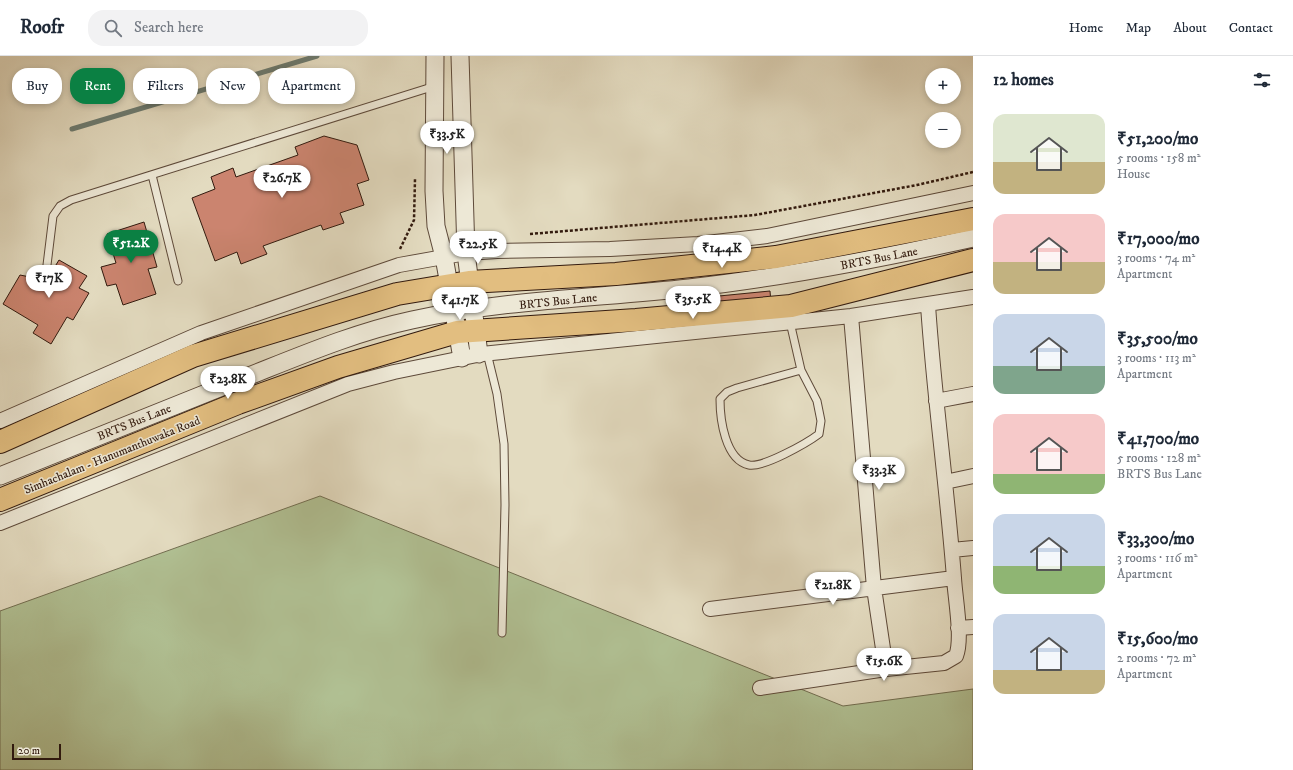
<!DOCTYPE html>
<html lang="en">
<head>
<meta charset="utf-8">
<style>
  :root { --surface:#fff; --page:#f2f2f3; --text:#1f2937; --muted:#747a83; --line:#e0e1e3; --accent:#0b8043 }
  body { margin:0; font-family:"IM FELL DW Pica",serif; background:var(--page); color:var(--text); height:100vh; display:flex; flex-direction:column; font-size:15px; white-space:nowrap }
  * { box-sizing:border-box; margin:0 }
  p { font-size:13px; color:var(--muted) }
  .icon { flex:none; width:22px; height:22px; fill:none; stroke:currentColor; stroke-width:2; stroke-linecap:round; stroke-linejoin:round }
  .map { position:relative; flex:1; overflow:hidden }
  .sheet { display:flex; flex-direction:column; background:var(--surface); width:320px }
  .sheet>* { flex:none }
  .hud { position:absolute; left:12px; top:12px; width:380px; height:36px; display:flex; gap:8px }
  .tools { position:absolute; left:925px; top:12px; display:grid; gap:8px }
  .tools a { display:grid; place-items:center; width:36px; height:36px; border-radius:50%; background:var(--surface); box-shadow:0 2px 6px #0003; font-size:20px }
  .scale { position:absolute; left:12px; bottom:10px; width:49px; box-sizing:border-box; padding-left:4px; border:2px solid #321a0e; border-top:0; font-size:11px; line-height:14px; white-space:nowrap; color:#321a0e; -webkit-text-stroke:3px #ede8d6; paint-order:stroke }
  .price { position:absolute; translate:-50% -34px; padding:0 9px; border-radius:14px; background:#fff; color:#222; font-size:13px; line-height:26px; filter:drop-shadow(0 1px 2px #0008) }
  .price::after { content:''; position:absolute; left:50%; top:24px; width:12px; height:9px; margin-left:-6px; background:inherit; clip-path:polygon(0 0,100% 0,50% 100%) }
  .price.active { background:var(--accent); color:#fff }
  ul { padding:0; list-style:none }
  li { display:flex; align-items:center; gap:12px; height:100px; padding:0 20px }
  li span { display:grid; place-items:center; flex:none; width:112px; height:80px; border-radius:12px; color:#555 }
  li>.icon { margin-inline-start:auto }
  span .icon { width:48px; height:48px; fill:#fffc; stroke-width:1 }
  li b { font-size:17px }
  h2 { display:flex; justify-content:space-between; align-items:center; height:48px; padding:0 20px; font-size:17px }
  .chip { padding:0 14px; border-radius:16px; background:var(--surface); box-shadow:0 2px 6px #0003; font-size:14px; line-height:36px }
  .chip.active { background:var(--accent); color:#fff }
  header { display:flex; align-items:center; gap:24px; box-sizing:border-box; height:56px; padding:0 20px; background:var(--surface); border-bottom:1px solid var(--line) }
  header strong { font-size:19px }
  nav { display:flex; gap:22px; margin-inline-start:auto; font-size:14px }
  .search { width:280px; height:36px; background:var(--page); display:flex; align-items:center; gap:10px; box-sizing:border-box; padding:0 14px; border-radius:16px; color:var(--muted); font-size:15px }
  main { display:flex; flex:1; min-height:0 }
  .map>svg:first-child { display:block }
  .green { fill:#b1c194; stroke:#726e51 }
  .lines { fill:none; stroke-linecap:round; stroke-linejoin:round }
  .stream { stroke:#6d7b70; stroke-width:5 }
  .building { fill:#cb846f; stroke:#321a0e }
  .service-casing { stroke:#5e4a3a; stroke-width:9 }
  .minor-casing { stroke:#5e4a3a; stroke-width:16 }
  .tertiary-casing { stroke:#5e4a3a; stroke-width:19 }
  .primary-casing { stroke:#321a0e; stroke-width:24 }
  .path { stroke:#321a0e; stroke-width:2.5; stroke-dasharray:3 2; stroke-linecap:butt }
  .service { stroke:#ede8d6; stroke-width:7 }
  .minor { stroke:#ede8d6; stroke-width:14 }
  .tertiary { stroke:#ede8d6; stroke-width:17 }
  .primary { stroke:#e2be80; stroke-width:22 }
  .labels { text-anchor:middle; stroke-width:3; stroke-linejoin:round; paint-order:stroke }
  .street-label { font-size:12px; fill:#321a0e; stroke:#ede8d6 }
</style>
</head>
<body>
<header>
<strong>Roofr</strong>
<div class="search"><svg class="icon" aria-label="search" viewBox="0 0 24 24"><circle cx="10" cy="10" r="6"/><path d="M15 15l6 6"/></svg>Search here</div>
<nav><a>Home</a><a>Map</a><a>About</a><a>Contact</a></nav>
</header>
<main>
<div class="map">
<svg width="973" height="714" viewBox="0 0 973 714">
  <rect width="100%" height="100%" fill="#e3dbc0"/>
  <filter id="stains"><feTurbulence type="fractalNoise" baseFrequency=".005" numOctaves="4"/><feColorMatrix values="0 0 0 0 .2 0 0 0 0 .09 0 0 0 0 .02 0 0 0 .5 -.17"/></filter>
  <radialGradient id="worn" r=".72"><stop offset=".6" stop-color="#630" stop-opacity="0"/><stop offset="1" stop-color="#630" stop-opacity=".3"/></radialGradient>
  <path class="green" d="M320,440L843,650L973,633V714H0V555Z"/>
  <g class="lines">
    <path class="stream" d="M72,73L317,0"/>
  </g>
  <path class="building" d="M324,80L357,89L369,124L357,128L364,149L340,157L344,167L323,174L321,169L263,190L267,198L241,208L237,196L215,205L192,142L215,133L211,121L233,112L236,121L298,99L295,91Z
    M144,166L157,211L148,213L156,238L123,249L116,228L107,230L101,211L116,207L107,178Z
    M59,204L87,220L79,232L89,237L73,264L67,261L51,288L33,277L38,269L3,248L20,219L35,222L51,217Z
    M770,235L771,247L720,251L719,240Z"/>
  <g class="lines">
    <g class="service-casing">
      <path id="service" d="M152,119L178,225
        M47,209L53,160L60,150L71,144L435,30
        M790,266L801,314L817,345L821,365L819,378C807,387 763,412 749,409C725,404 720,363 720,343L727,336L737,332L801,314
        M487,297L497,338L504,388L505,449L502,577"/>
    </g>
    <g class="minor-casing">
      <path id="minor" d="M851,260L874,532L886,613
        M936,345L973,338
        M0,365L201,277L399,209L466,197L497,195L610,193L698,188L767,180L973,137
        M945,426L973,420
        M0,467L348,328L394,316L482,298L851,260L973,241
        M952,494L973,492
        M710,553L954,522
        M958,572L973,571
        M760,632L886,613L944,607L956,600C963,583 955,541 954,522C947,430 934,340 928,249"/>
    </g>
    <g class="tertiary-casing">
      <path id="tertiary" d="M435,0L434,135L436,170L444,201L462,302
        M460,0L466,197L479,298
        M0,420C83,386 166,353 249,320C302,299 356,276 412,264C502,244 597,242 689,232C785,221 879,203 973,182"/>
    </g>
    <g class="primary-casing">
      <path id="primary" d="M0,386L193,300L397,238L469,226L616,218L776,201L973,163
        M0,444L238,347L338,311L457,276L636,264L791,250L973,204"/>
    </g>
    <path class="path" d="M530,178L755,159L917,129L973,116
      M400,193L414,164L415,123"/>
    <use href="#service" class="service"/>
    <use href="#minor" class="minor"/>
    <use href="#tertiary" class="tertiary"/>
    <use href="#primary" class="primary"/>
  </g>
  <g class="labels">
    <g class="street-label">
      <text transform="translate(879 202) rotate(-11)" y="4">BRTS Bus Lane</text>
      <text transform="translate(558 245) rotate(-6)" y="4">BRTS Bus Lane</text>
      <text transform="translate(134 366) rotate(-22)" y="4">BRTS Bus Lane</text>
      <text transform="translate(112 399) rotate(-22)" y="4">Simhachalam - Hanumanthuwaka Road</text>
    </g>
  </g>
  <rect width="100%" height="100%" filter="url(#stains)"/>
  <rect width="100%" height="100%" fill="url(#worn)"/>
</svg>
<div class="tools">
<a>+</a>
<a>−</a>
</div>
<div class="scale">20 m</div>
<b class="price" style="left:447px;top:99px">₹33.5K</b>
<b class="price" style="left:282px;top:143px">₹26.7K</b>
<b class="price active" style="left:131px;top:208px">₹51.2K</b>
<b class="price" style="left:478px;top:209px">₹22.5K</b>
<b class="price" style="left:722px;top:213px">₹14.4K</b>
<b class="price" style="left:49px;top:243px">₹17K</b>
<b class="price" style="left:693px;top:264px">₹35.5K</b>
<b class="price" style="left:460px;top:265px">₹41.7K</b>
<b class="price" style="left:228px;top:344px">₹23.8K</b>
<b class="price" style="left:879px;top:435px">₹33.3K</b>
<b class="price" style="left:833px;top:550px">₹21.8K</b>
<b class="price" style="left:884px;top:626px">₹15.6K</b>
<div class="hud">
<a class="chip">Buy</a>
<a class="chip active">Rent</a>
<a class="chip">Filters</a>
<a class="chip">New</a>
<a class="chip">Apartment</a>
</div>
</div>
<section class="sheet">
<h2>12 homes<svg class="icon" aria-label="filters" viewBox="0 0 24 24"><path d="M4 7h16M4 17h16"/><circle cx="9" cy="7" r="2"/><circle cx="15" cy="17" r="2"/></svg></h2>
<ul>
<li><span style="background:linear-gradient(#dfe7d0 60%,#c2b280 0)"><svg class="icon" aria-label="home" viewBox="0 0 24 24"><path d="M3 11l9-7 9 7M6 9v11h12V9"/></svg></span><div><b>₹51,200/mo</b><p>5 rooms · 158 m²</p><p>House</p></div></li>
<li><span style="background:linear-gradient(#f6c9c9 60%,#c2b280 0)"><svg class="icon" aria-label="home" viewBox="0 0 24 24"><path d="M3 11l9-7 9 7M6 9v11h12V9"/></svg></span><div><b>₹17,000/mo</b><p>3 rooms · 74 m²</p><p>Apartment</p></div></li>
<li><span style="background:linear-gradient(#c9d6e8 65%,#7fa58c 0)"><svg class="icon" aria-label="home" viewBox="0 0 24 24"><path d="M3 11l9-7 9 7M6 9v11h12V9"/></svg></span><div><b>₹35,500/mo</b><p>3 rooms · 113 m²</p><p>Apartment</p></div></li>
<li><span style="background:linear-gradient(#f6c9c9 75%,#8fb573 0)"><svg class="icon" aria-label="home" viewBox="0 0 24 24"><path d="M3 11l9-7 9 7M6 9v11h12V9"/></svg></span><div><b>₹41,700/mo</b><p>5 rooms · 128 m²</p><p>BRTS Bus Lane</p></div></li>
<li><span style="background:linear-gradient(#c9d6e8 65%,#8fb573 0)"><svg class="icon" aria-label="home" viewBox="0 0 24 24"><path d="M3 11l9-7 9 7M6 9v11h12V9"/></svg></span><div><b>₹33,300/mo</b><p>3 rooms · 116 m²</p><p>Apartment</p></div></li>
<li><span style="background:linear-gradient(#c9d6e8 70%,#c2b280 0)"><svg class="icon" aria-label="home" viewBox="0 0 24 24"><path d="M3 11l9-7 9 7M6 9v11h12V9"/></svg></span><div><b>₹15,600/mo</b><p>2 rooms · 72 m²</p><p>Apartment</p></div></li>
</ul>
</section>
</main>
</body>
</html>
